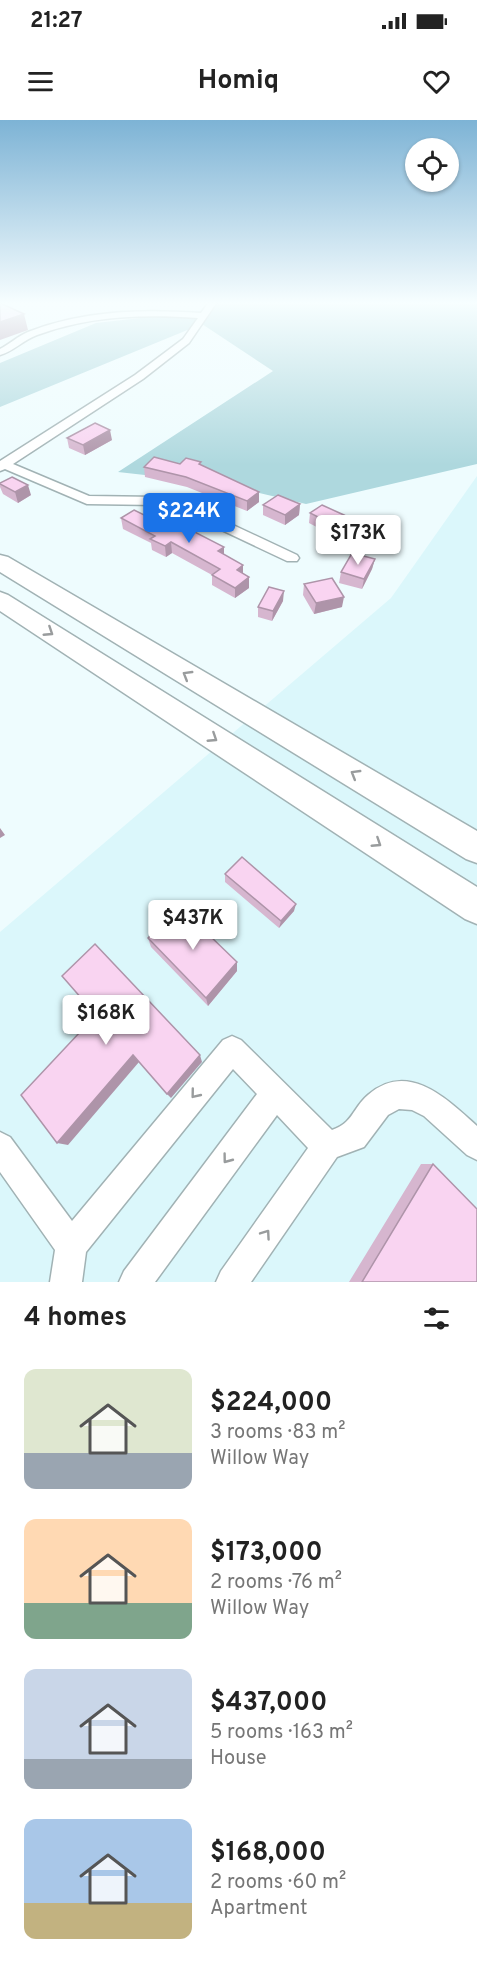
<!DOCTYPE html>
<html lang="en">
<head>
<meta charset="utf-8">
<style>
  :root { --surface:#fff; --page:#f2f2f2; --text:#222; --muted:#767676; --accent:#1a73e8 }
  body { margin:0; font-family:Overpass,sans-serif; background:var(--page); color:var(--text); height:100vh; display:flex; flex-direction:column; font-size:22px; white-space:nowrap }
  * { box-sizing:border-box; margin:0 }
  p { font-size:20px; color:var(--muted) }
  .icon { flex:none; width:33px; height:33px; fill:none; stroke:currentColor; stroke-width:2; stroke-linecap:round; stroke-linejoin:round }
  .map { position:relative; height:1162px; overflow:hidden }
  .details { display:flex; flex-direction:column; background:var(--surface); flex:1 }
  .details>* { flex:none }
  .tools { position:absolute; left:405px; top:18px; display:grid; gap:12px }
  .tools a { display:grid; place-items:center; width:54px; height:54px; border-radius:50%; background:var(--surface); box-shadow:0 2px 4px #0004; font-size:30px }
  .price { position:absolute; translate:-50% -51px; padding:0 14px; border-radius:6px; background:#fff; color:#222; font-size:20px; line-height:39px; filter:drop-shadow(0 2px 3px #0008) }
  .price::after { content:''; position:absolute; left:50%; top:36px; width:18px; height:14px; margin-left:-9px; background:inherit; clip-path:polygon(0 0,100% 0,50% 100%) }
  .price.current { background:var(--accent); color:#fff }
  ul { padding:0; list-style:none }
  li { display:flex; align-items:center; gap:18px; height:150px; padding:0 24px }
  li span { display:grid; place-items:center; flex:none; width:168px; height:120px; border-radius:12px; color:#555 }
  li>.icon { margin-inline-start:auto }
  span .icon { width:72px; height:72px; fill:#fffc; stroke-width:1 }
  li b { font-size:26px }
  h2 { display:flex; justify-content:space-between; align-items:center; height:72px; padding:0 24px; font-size:26px }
  .status { display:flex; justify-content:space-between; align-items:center; height:42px; padding:0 30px; background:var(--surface); direction:ltr }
  .status svg { height:16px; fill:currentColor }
  header { display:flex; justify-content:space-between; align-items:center; height:78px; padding:0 24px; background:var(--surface); font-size:27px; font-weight:700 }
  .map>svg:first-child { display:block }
  .built { fill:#dbf7fb }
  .green { fill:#aed8de }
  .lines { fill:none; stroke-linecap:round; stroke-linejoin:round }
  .minor-casing { stroke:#a1b2b4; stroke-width:3 }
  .highway-casing { stroke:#a1b2b4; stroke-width:3 }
  .minor { fill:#fff; fill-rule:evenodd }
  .highway { fill:#fff; fill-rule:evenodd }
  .wall { fill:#d6b6cf }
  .shaded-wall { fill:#ae94a9 }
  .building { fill:#f9d4f1; stroke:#ae94a9; stroke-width:1.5 }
  .oneway { stroke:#999c9d }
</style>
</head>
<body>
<div class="status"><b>21:27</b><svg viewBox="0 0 49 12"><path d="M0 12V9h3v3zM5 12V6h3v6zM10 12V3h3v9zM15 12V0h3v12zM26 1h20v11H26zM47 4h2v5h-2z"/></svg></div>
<header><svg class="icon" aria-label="menu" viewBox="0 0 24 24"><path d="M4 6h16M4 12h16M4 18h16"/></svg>Homiq<svg class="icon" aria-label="heart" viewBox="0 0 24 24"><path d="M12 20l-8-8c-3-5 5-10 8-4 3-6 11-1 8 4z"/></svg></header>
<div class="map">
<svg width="477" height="1162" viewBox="0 0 477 1162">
  <rect width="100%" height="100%" fill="#eefcfe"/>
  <path class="built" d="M477,356V1162H0V812L391,478Z"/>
  <path class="green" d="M218,182H477V344L306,384L216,363L118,352L273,251L202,204L0,287V243L96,203L211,190Z"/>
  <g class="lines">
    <g class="minor-casing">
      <path id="minor" d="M209,182H217L189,223L143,259L13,344L89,376L157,377L186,383L297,435L299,438L297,441H287L177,389L157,385L87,384L5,349L0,351V341L135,255L183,219L198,198C142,194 89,196 37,215C23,220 14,231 0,235V229C10,224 18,216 28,212C84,190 142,189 201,193Z
        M232,916L241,920L332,1010C353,1003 352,989 368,975C408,940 447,979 477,1006V1040L467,1035L424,996L412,990L399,989L388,995L364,1027L337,1037L251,1162H216L221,1151L308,1028L277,995L155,1162H119L124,1151L257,974L233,949L86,1132L82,1162H50L55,1130L0,1052V1012L10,1017L72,1101L223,920Z"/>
    </g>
    <g class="highway-casing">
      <path id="highway" d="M0,435L8,437L477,711V743L466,739L0,452Z
        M0,472L8,475L477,767V804L465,799L0,491Z"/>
    </g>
    <use href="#minor" class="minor"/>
    <use href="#highway" class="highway"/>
  </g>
  <path class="wall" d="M67,318L112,320L85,335L69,328Z
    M201,342V345L259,382L247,391L187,367L145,357L144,347Z
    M0,363L31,375L18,383L3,374L0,367Z
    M300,384L299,395L285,405L263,395V385Z
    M310,393L342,406L330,414L309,403Z
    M144,395L224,427V435L243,454L249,468L235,478L212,465V455L172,433L166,437L152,430L151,423L123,409L121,398Z
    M375,439L372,449L362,469L339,463L341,452Z
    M304,464L342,487L314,494L303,475Z
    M283,481L272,501L258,497V487Z
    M225,754L294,791L279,808L225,762Z
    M148,818L237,842V851L208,886L151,827Z
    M421,1044H433L477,1162H349Z"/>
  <path class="shaded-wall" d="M24,194L28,210L0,220V202Z
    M110,310L112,320L85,335L83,325Z
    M28,365L31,375L18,383L15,372Z
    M259,372V382L247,391V381Z
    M300,384L299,395L285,405V395Z
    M344,395L342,406L330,414L332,404Z
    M171,422L172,433L166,437L165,426Z
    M224,427V437L218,431Z
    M375,439L372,449L362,469L364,459Z
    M243,445V456L237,450Z
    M249,457V468L235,478V468Z
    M284,471L283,481L272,501L273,491Z
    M344,477L342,487L314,494L316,483Z
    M0,708L5,715L0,718Z
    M296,784L294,791L279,808L281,801Z
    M237,842V851L208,886L206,878Z
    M133,935L139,942L68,1025L57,1023Z
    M200,935L202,942L171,978L167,974Z"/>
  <path class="building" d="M0,183L24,194L0,202Z
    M95,303L110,310L83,325L67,318Z
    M154,337L180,344L186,338L201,342L199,344L259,372L247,381L186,357L144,347Z
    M12,357L28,365L15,372L0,364V363Z
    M278,375L300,384L285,395L263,385Z
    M322,385L344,395L332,404L310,393Z
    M134,390L144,395L152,390L224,427L218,431L243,445L237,450L249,457L235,468L212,455L220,449L171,422L165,426L150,419L155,416L121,398Z
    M352,433L375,439L364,459L341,452Z
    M332,458L344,477L316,483L304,464Z
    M269,467L284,471L273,491L258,487Z
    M242,737L296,784L281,801L225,754Z
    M179,786L237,842L206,878L148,818Z
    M95,824L200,935L167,974L133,935L57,1023L21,975L96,895L62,856Z
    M433,1044L477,1089V1162H362Z"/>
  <defs><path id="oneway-chevron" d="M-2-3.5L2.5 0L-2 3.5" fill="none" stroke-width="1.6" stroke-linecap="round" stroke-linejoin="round" transform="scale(1.5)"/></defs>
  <g class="oneway">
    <use href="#oneway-chevron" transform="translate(49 512) rotate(33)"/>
    <use href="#oneway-chevron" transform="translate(187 555) rotate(-149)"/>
    <use href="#oneway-chevron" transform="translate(213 618) rotate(33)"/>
    <use href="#oneway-chevron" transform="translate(355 654) rotate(-149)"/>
    <use href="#oneway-chevron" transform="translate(377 723) rotate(33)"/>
    <use href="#oneway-chevron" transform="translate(195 974) rotate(129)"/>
    <use href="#oneway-chevron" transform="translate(227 1039) rotate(127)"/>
    <use href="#oneway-chevron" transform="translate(266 1114) rotate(-55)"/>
  </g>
  <linearGradient id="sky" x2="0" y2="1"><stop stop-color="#7db3d5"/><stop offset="0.53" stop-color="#f7feff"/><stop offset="1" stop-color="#f7feff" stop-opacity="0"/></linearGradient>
  <rect width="477" height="345" fill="url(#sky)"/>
</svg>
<div class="tools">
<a><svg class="icon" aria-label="locate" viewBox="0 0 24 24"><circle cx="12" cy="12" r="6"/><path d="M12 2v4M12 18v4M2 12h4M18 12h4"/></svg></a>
</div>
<b class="price current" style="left:189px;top:424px">$224K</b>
<b class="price" style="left:358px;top:446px">$173K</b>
<b class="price" style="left:193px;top:831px">$437K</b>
<b class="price" style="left:106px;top:926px">$168K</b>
</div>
<section class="details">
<h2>4 homes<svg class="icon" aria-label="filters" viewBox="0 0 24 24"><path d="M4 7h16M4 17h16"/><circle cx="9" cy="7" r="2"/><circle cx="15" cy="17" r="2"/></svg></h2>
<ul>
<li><span style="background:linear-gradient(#dfe7d0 70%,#9aa5b1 0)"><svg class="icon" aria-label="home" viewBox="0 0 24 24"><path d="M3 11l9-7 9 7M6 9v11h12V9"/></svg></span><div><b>$224,000</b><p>3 rooms · 83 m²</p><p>Willow Way</p></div></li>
<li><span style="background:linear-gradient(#ffd9b3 70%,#7fa58c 0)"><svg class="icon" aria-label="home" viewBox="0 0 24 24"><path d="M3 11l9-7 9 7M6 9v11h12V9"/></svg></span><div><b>$173,000</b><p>2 rooms · 76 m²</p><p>Willow Way</p></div></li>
<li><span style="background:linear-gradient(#c9d6e8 75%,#9aa5b1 0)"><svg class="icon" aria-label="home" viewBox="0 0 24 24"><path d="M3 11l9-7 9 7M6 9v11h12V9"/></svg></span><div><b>$437,000</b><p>5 rooms · 163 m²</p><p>House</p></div></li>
<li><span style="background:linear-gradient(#a9c7e8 70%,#c2b280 0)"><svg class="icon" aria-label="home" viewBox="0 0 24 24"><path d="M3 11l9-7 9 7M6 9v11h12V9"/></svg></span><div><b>$168,000</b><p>2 rooms · 60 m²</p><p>Apartment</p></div></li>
</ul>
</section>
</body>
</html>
